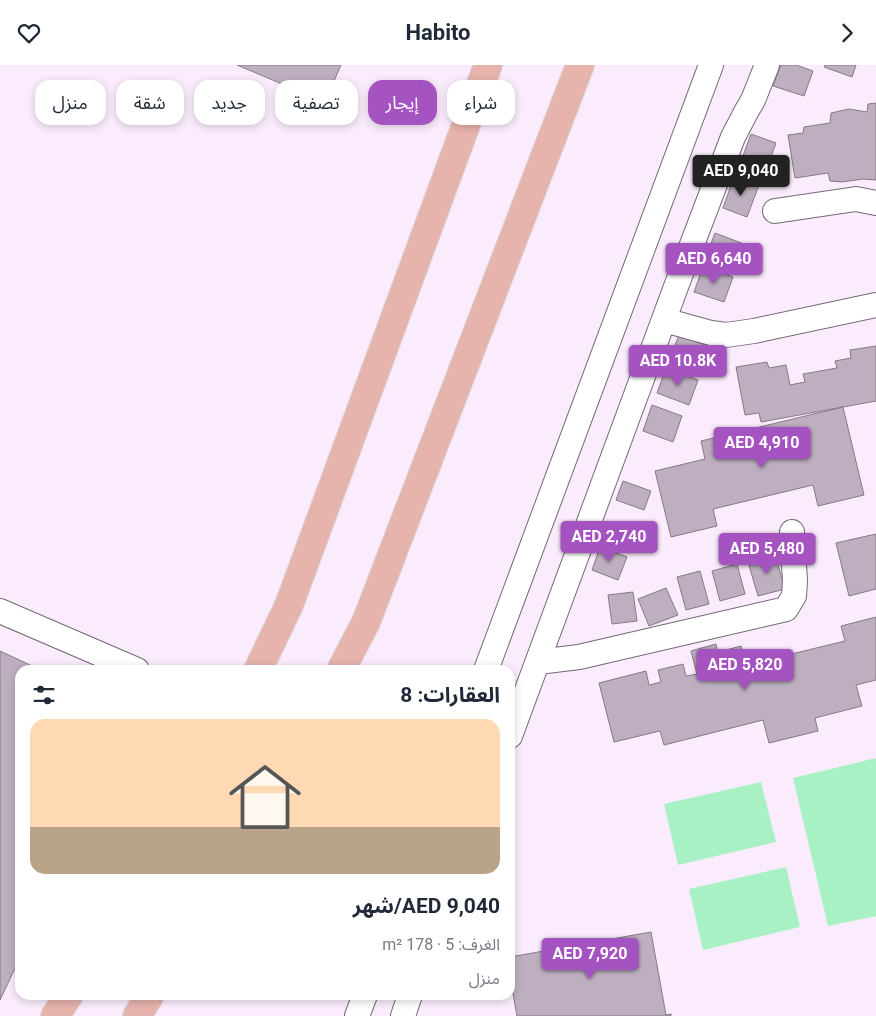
<!DOCTYPE html>
<html lang="ar">
<head>
<meta charset="utf-8">
<style>
  :root { --surface:#fff; --page:#f6f6f7; --text:#1f2937; --muted:#747a83; --line:#e0e1e3; --accent:#a653c2 }
  body { margin:0; font-family:Roboto,"Noto Sans Arabic",sans-serif; background:var(--page); color:var(--text); direction:rtl; height:100vh; display:flex; flex-direction:column; font-size:19px; white-space:nowrap }
  * { box-sizing:border-box; margin:0 }
  p { font-size:16px; color:var(--muted) }
  .icon { flex:none; width:28px; height:28px; fill:none; stroke:currentColor; stroke-width:2; stroke-linecap:round; stroke-linejoin:round }
  .map { position:relative; flex:1; overflow:hidden; direction:ltr }
  .sheet { position:absolute; left:15px; top:600px; width:500px; height:335px; display:flex; flex-direction:column; background:var(--surface); border-radius:15px; box-shadow:0 2px 8px #0003; direction:rtl }
  .sheet>* { flex:none }
  .hud { position:absolute; left:15px; top:15px; width:500px; height:45px; direction:rtl; display:flex; gap:10px }
  .price { position:absolute; translate:-50% -42px; padding:0 11px; border-radius:5px; background:var(--accent); color:#fff; font-size:16px; line-height:32px; filter:drop-shadow(0 1px 2px #0008) }
  .price::after { content:''; position:absolute; left:50%; top:30px; width:15px; height:11px; margin-left:-8px; background:inherit; clip-path:polygon(0 0,100% 0,50% 100%) }
  .price.current { background:#222; color:#fff }
  ul { padding:0; list-style:none }
  li { display:grid; align-content:center; gap:10px; height:265px; padding:0 15px }
  li+li { border-top:1px solid var(--line) }
  li span { display:grid; place-items:center; height:155px; border-radius:15px; color:#555 }
  li>.icon { margin-inline-start:auto }
  span .icon { width:90px; height:90px; fill:#fffc; stroke-width:1 }
  li b { font-size:21px }
  h2 { display:flex; justify-content:space-between; align-items:center; height:60px; padding:0 15px; font-size:21px }
  .pill { padding:0 18px; border-radius:15px; background:var(--surface); box-shadow:0 2px 8px #0003; font-size:18px; line-height:45px }
  .pill.current { background:var(--accent); color:#fff }
  header { display:flex; justify-content:space-between; align-items:center; height:65px; padding:0 15px; background:var(--surface); font-size:22px; font-weight:700 }
  .map>svg:first-child { display:block }
  .green { fill:#a8f1c5 }
  .building { fill:#bdafbf; stroke:#867987 }
  .lines { fill:none; stroke-linecap:round; stroke-linejoin:round }
  .minor-casing { stroke:#746876; stroke-width:26 }
  .major-casing { stroke:#d9d8d9; stroke-width:30 }
  .minor { stroke:#fff; stroke-width:24 }
  .major { stroke:#e7b3ad; stroke-width:28 }
</style>
</head>
<body>
<header><svg class="icon" aria-label="forward" viewBox="0 0 24 24"><path d="M9 5l7 7-7 7"/></svg>Habito<svg class="icon" aria-label="heart" viewBox="0 0 24 24"><path d="M12 20l-8-8c-3-5 5-10 8-4 3-6 11-1 8 4z"/></svg></header>
<div class="map">
<svg width="876" height="951" viewBox="0 0 876 951">
  <rect width="100%" height="100%" fill="#faecfc"/>
  <path class="green" d="M876,693V851L828,861L793,713Z
    M761,717L776,777L678,800L664,739Z
    M786,802L800,862L703,885L689,824Z"/>
  <path class="building" d="M237,0H341L325,37Z
    M781,0H796L813,6L804,31L773,21Z
    M825,0H856L852,12L824,2Z
    M876,38V115L863,114L842,117L830,116L828,108L795,113L788,70L803,68L804,62L830,58L831,48L849,44L867,47L868,39Z
    M751,69L776,78L764,111L739,102Z
    M734,112L759,120L747,152L723,143Z
    M715,168L744,179L736,202L706,192Z
    M703,202L733,212L724,237L694,227Z
    M679,270L707,281L699,304L670,293Z
    M876,281V336L761,357L759,348L745,350L736,302L767,297L769,303L786,300L790,320L805,317L803,309L837,303L835,296L851,293L850,285Z
    M666,303L698,315L689,340L657,328Z
    M652,340L682,351L673,377L643,366Z
    M843,342L864,430L818,441L813,420L713,444L717,461L671,472L655,406L705,394L701,376Z
    M623,416L651,426L644,445L616,435Z
    M608,462L629,463L628,480L607,478Z
    M876,469V524L849,531L836,478Z
    M600,482L627,492L618,515L592,505Z
    M775,489L785,524L758,531L748,497Z
    M737,499L745,529L720,536L712,506Z
    M700,506L709,539L686,545L677,512Z
    M666,523L678,550L649,561L638,534Z
    M633,527L637,556L612,559L608,530Z
    M876,552V615L856,620L862,641L815,653L818,666L769,678L763,655L664,680L660,666L614,677L599,618L646,606L649,620L661,617L658,605L683,599L686,611L697,609L691,586L716,579L718,589L726,587V585L741,581L746,600L845,576L841,561Z
    M0,586L41,605H20V893L0,935Z
    M651,867L666,950L671,949V951H517L510,912V892Z"/>
  <g class="lines">
    <g class="minor-casing">
      <path id="minor" d="M775,146L856,134L876,138
        M664,255L711,268L726,270L754,266L876,240
        M0,546L137,605
        M538,597L579,592L786,544L794,531L795,516L792,467
        M486,605L711,0
        M510,671L677,219L733,72L746,47L753,35L767,0
        M357,951L365,930
        M403,951L410,930"/>
    </g>
    <g class="major-casing">
      <path id="major" d="M258,605L289,540L488,0
        M341,605L366,557L580,0
        M55,951L69,930
        M137,951L150,930"/>
    </g>
    <use href="#minor" class="minor"/>
    <use href="#major" class="major"/>
  </g>
</svg>
<b class="price current" style="left:741px;top:132px">AED 9,040</b>
<b class="price" style="left:714px;top:220px">AED 6,640</b>
<b class="price" style="left:678px;top:322px">AED 10.8K</b>
<b class="price" style="left:762px;top:404px">AED 4,910</b>
<b class="price" style="left:609px;top:498px">AED 2,740</b>
<b class="price" style="left:767px;top:510px">AED 5,480</b>
<b class="price" style="left:745px;top:626px">AED 5,820</b>
<b class="price" style="left:590px;top:915px">AED 7,920</b>
<div class="hud">
<a class="pill">شراء</a>
<a class="pill current">إيجار</a>
<a class="pill">تصفية</a>
<a class="pill">جديد</a>
<a class="pill">شقة</a>
<a class="pill">منزل</a>
</div>
<section class="sheet">
<h2>العقارات: 8<svg class="icon" aria-label="filters" viewBox="0 0 24 24"><path d="M4 7h16M4 17h16"/><circle cx="9" cy="7" r="2"/><circle cx="15" cy="17" r="2"/></svg></h2>
<ul>
<li><span style="background:linear-gradient(#ffd9b3 70%,#b9a48a 0)"><svg class="icon" aria-label="home" viewBox="0 0 24 24"><path d="M3 11l9-7 9 7M6 9v11h12V9"/></svg></span><div><b>AED 9,040/شهر</b><p>الغرف: 5 · 178 m²</p><p>منزل</p></div></li>
</ul>
</section>
</div>
</body>
</html>
